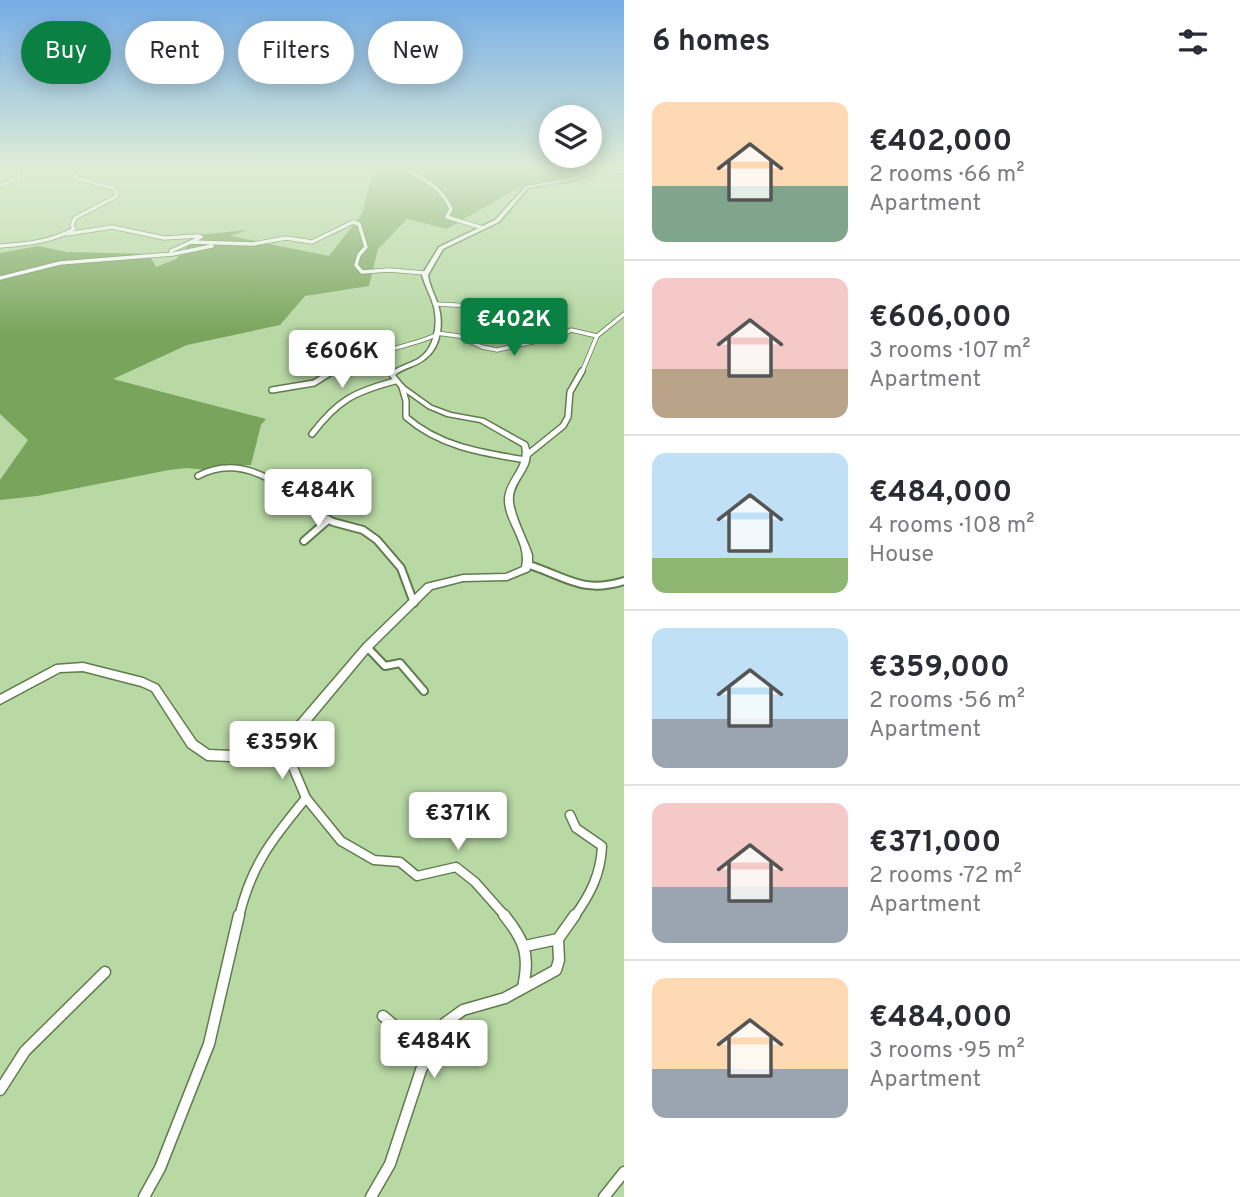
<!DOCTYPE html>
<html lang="en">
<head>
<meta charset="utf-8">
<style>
  :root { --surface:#fff; --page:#f2f2f3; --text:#2b2b33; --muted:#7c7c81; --line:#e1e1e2; --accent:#0b8043 }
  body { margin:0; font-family:Overpass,sans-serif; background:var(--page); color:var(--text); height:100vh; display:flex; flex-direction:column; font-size:26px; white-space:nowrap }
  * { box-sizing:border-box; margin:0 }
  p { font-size:23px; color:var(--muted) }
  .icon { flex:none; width:38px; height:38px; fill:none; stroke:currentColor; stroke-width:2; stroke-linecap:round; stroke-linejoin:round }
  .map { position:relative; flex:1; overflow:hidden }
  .sheet { display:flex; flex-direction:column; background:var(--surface); width:616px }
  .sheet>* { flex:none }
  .top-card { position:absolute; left:21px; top:21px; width:497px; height:63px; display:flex; gap:14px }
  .buttons { position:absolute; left:539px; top:105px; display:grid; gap:14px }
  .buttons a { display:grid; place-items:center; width:63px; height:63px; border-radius:50%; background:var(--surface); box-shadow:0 4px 18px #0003; font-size:35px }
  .price { position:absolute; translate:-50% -60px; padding:0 16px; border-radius:7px; background:#fff; color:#222; font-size:23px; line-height:46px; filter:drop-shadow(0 2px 4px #0008) }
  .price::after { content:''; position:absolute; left:50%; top:42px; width:21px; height:16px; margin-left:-10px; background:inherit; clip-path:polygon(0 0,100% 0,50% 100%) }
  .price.current { background:var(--accent); color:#fff }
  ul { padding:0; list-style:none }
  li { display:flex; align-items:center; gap:21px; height:175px; padding:0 28px }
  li+li { border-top:2px solid var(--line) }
  li span { display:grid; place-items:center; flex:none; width:196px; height:140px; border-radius:14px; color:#555 }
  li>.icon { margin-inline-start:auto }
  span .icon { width:84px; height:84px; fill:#fffc; stroke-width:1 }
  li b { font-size:30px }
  h2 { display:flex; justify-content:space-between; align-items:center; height:84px; padding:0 28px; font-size:30px }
  .tag { padding:0 24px; border-radius:32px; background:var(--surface); box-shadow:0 4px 18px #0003; font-size:24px; line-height:63px }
  .tag.current { background:var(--accent); color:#fff }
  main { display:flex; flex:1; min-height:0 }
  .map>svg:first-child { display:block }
  .forest { fill:#79a45b }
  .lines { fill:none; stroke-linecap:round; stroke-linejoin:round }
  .street-far4-casing { stroke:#607c4d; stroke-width:5 }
  .street-far3-casing { stroke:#607c4d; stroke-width:8 }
  .street-far2-casing { stroke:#607c4d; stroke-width:10 }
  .street-far1-casing { stroke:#607c4d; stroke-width:11 }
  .street-casing { stroke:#607c4d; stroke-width:13 }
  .secondary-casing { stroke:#607c4d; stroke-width:3 }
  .street-far4 { stroke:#fff; stroke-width:3.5 }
  .street-far3 { stroke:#fff; stroke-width:5 }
  .street-far2 { stroke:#fff; stroke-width:6 }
  .street-far1 { stroke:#fff; stroke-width:8 }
  .street { stroke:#fff; stroke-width:10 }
  .secondary { fill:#fff; fill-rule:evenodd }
</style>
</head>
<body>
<main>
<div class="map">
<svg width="624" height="1197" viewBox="0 0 624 1197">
  <rect width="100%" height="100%" fill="#b8d8a4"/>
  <path class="forest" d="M374,168H574L566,178L518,188L447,229L407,219L378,249L369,286L305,296L280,325L187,345L113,379L266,419L261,425L251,465L232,466L227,472L187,468L169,470L37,496L0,500V480L28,440L0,414V253L38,246L67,252L149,254L156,267L176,259L197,235L247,230L231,236L329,256L362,214Z"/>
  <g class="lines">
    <g class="street-far4-casing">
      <path id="street-far4" d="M404,168C424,180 441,186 451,209L447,217L483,228
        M0,185L19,178V168
        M67,234L112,227L164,238L198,236L201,237L191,242L253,244L286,238L312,242L353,222L359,224L366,247L359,255L356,265L362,272L389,270L425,273
        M0,246C26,244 51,242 74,229L72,225L75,218L117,196L115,189L74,177L82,171L81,168
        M171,251L191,242
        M0,278L60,263L173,254L212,246
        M436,304L474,306
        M436,333L459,336L482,347L497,350L560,336L571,330L597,336
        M333,371L356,368L393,371
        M330,372C361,352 402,350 436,335
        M582,372L597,336L624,314"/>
    </g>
    <g class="street-far3-casing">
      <path id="street-far3" d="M333,371H336
        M388,371H393
        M402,387L406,401V417C440,447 483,453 526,460
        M272,390L314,383L333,371
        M312,434C338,400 354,392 395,381
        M527,455L563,426L568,417L570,392L582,371
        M198,476C244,451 285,488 319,515"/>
    </g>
    <g class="street-far2-casing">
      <path id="street-far2" d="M317,513L333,522L363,530L377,540L401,568L414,603
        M304,541L328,520
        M529,565C567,577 582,594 624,581
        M367,647L385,666L400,663L424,691"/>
    </g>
    <g class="street-far1-casing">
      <path id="street-far1" d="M274,739L287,753L306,798L341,841L374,860L400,862L417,876L456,867L475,882L506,917
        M287,753L292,731
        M570,815L576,828L602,846C601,874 590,895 574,917
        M239,917C251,865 273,838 306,798"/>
    </g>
    <g class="street-casing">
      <path id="street" d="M504,915C525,941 530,955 523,987
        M525,946L558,939L575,915
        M383,1016L428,1054
        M0,1090L25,1051L105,972
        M144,1197L160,1168L209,1044L239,915
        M371,1197L390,1164L421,1070L445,1023L463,1010L505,998L556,970L559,960L558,939
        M604,1197L624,1172"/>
    </g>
    <g class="secondary-casing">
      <path id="secondary" d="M588,168H592V172L624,171V173L591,174L574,180L528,188L499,222L443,249L428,275C429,285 434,293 437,302C444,320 442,347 425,359C416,367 404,367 395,375L404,386L432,406L451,413L484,419L527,443C537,467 516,475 513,496C511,511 527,539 532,555V563L529,571L507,580L463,581L432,589L370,650L306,727L291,737L231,761L207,760L188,747L152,691L141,686L83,671L60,672L0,704V695L56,665L83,663L143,678L158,685L196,741L209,750L231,751L283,731L298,721L364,644L426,584L463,575L506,574L522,567C528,542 504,522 505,498C507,478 527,467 522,446L480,422L447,416L428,408L400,388L389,375C397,366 408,365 418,359C435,349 438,324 434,307C431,296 425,286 422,275L439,247L495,220L526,186L573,178L588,172Z"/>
    </g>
    <use href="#street-far4" class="street-far4"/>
    <use href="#street-far3" class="street-far3"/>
    <use href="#street-far2" class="street-far2"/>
    <use href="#street-far1" class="street-far1"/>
    <use href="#street" class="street"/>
    <use href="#secondary" class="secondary"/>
  </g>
  <linearGradient id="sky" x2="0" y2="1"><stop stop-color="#76ade6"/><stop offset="0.5" stop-color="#dfedd6"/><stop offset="1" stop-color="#dfedd6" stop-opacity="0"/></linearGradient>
  <rect width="624" height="335" fill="url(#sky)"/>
</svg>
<div class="buttons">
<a><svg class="icon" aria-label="layers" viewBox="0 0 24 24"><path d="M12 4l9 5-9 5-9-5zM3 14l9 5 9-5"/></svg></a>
</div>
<b class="price current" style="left:514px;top:358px">€402K</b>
<b class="price" style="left:342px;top:390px">€606K</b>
<b class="price" style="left:318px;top:529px">€484K</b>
<b class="price" style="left:282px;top:781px">€359K</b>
<b class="price" style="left:458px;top:852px">€371K</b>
<b class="price" style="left:434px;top:1080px">€484K</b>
<div class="top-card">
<a class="tag current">Buy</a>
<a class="tag">Rent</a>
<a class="tag">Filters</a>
<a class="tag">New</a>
</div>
</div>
<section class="sheet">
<h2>6 homes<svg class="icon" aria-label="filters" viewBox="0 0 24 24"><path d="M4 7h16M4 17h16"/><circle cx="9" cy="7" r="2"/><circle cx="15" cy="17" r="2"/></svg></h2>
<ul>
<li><span style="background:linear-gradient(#ffd9b3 60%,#7fa58c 0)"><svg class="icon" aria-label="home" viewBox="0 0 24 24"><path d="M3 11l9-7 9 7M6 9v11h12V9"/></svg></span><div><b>€402,000</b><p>2 rooms · 66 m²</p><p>Apartment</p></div></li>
<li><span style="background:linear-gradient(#f6c9c9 65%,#b9a48a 0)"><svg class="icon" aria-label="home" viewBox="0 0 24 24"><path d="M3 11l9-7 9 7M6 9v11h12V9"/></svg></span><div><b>€606,000</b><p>3 rooms · 107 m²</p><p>Apartment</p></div></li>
<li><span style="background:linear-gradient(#bfe0f5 75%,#8fb573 0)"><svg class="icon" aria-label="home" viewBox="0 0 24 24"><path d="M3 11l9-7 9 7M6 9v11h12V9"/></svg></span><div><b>€484,000</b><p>4 rooms · 108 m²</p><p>House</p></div></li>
<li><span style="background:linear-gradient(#bfe0f5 65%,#9aa5b1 0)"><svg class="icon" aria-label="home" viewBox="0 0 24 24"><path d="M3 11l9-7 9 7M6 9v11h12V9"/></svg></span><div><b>€359,000</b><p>2 rooms · 56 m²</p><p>Apartment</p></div></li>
<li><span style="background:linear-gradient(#f6c9c9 60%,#9aa5b1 0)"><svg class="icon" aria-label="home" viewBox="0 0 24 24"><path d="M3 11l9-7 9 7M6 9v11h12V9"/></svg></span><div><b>€371,000</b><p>2 rooms · 72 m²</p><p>Apartment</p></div></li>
<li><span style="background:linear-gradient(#ffd9b3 65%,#9aa5b1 0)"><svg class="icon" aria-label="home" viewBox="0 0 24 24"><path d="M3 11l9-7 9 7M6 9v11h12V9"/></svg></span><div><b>€484,000</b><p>3 rooms · 95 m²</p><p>Apartment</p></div></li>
</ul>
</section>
</main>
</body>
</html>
